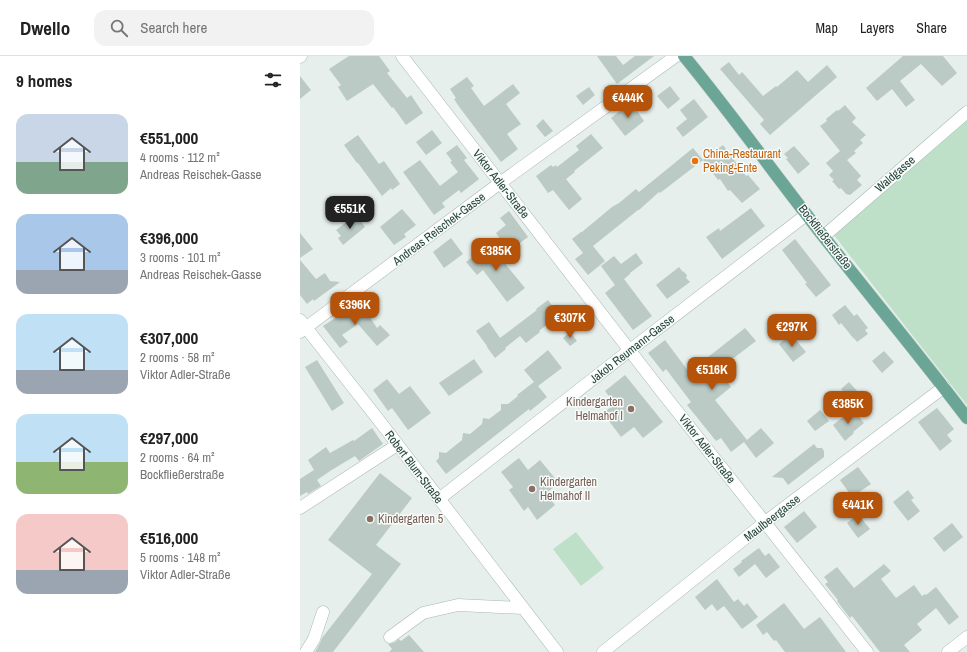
<!DOCTYPE html>
<html lang="en">
<head>
<meta charset="utf-8">
<style>
  :root { --surface:#fff; --page:#f2f2f2; --text:#222; --muted:#767676; --line:#e0e0e0; --accent:#b45309 }
  body { margin:0; font-family:"Archivo Narrow",sans-serif; background:var(--page); color:var(--text); height:100vh; display:flex; flex-direction:column; font-size:15px; white-space:nowrap }
  * { box-sizing:border-box; margin:0 }
  p { font-size:13px; color:var(--muted) }
  .icon { flex:none; width:22px; height:22px; fill:none; stroke:currentColor; stroke-width:2; stroke-linecap:round; stroke-linejoin:round }
  .map { position:relative; flex:1; overflow:hidden }
  .sheet { display:flex; flex-direction:column; background:var(--surface); width:300px }
  .sheet>* { flex:none }
  .price { position:absolute; translate:-50% -34px; padding:0 9px; border-radius:8px; background:var(--accent); color:#fff; font-size:13px; line-height:26px; filter:drop-shadow(0 1px 2px #0008) }
  .price::after { content:''; position:absolute; left:50%; top:24px; width:12px; height:9px; margin-left:-6px; background:inherit; clip-path:polygon(0 0,100% 0,50% 100%) }
  .price.current { background:#222; color:#fff }
  ul { padding:0; list-style:none }
  li { display:flex; align-items:center; gap:12px; height:100px; padding:0 16px }
  li span { display:grid; place-items:center; flex:none; width:112px; height:80px; border-radius:12px; color:#555 }
  li>.icon { margin-inline-start:auto }
  span .icon { width:48px; height:48px; fill:#fffc; stroke-width:1 }
  li b { font-size:17px }
  h2 { display:flex; justify-content:space-between; align-items:center; height:48px; padding:0 16px; font-size:17px }
  header { display:flex; align-items:center; gap:24px; box-sizing:border-box; height:56px; padding:0 20px; background:var(--surface); border-bottom:1px solid var(--line) }
  header strong { font-size:19px }
  nav { display:flex; gap:22px; margin-inline-start:auto; font-size:14px }
  .search { width:280px; height:36px; background:var(--page); display:flex; align-items:center; gap:10px; box-sizing:border-box; padding:0 14px; border-radius:12px; color:var(--muted); font-size:15px }
  main { display:flex; flex:1; min-height:0 }
  .map>svg:first-child { display:block }
  .green { fill:#bfe0c8 }
  .building { fill:#bbcac4 }
  .lines { fill:none; stroke-linecap:round; stroke-linejoin:round }
  .minor-casing { stroke:#a8b8b2; stroke-width:13 }
  .major-casing { stroke:#c2cac8; stroke-width:13 }
  .minor { stroke:#fff; stroke-width:12 }
  .major { stroke:#6aa596; stroke-width:12 }
  .food-dot { fill:#e8710a; stroke:#f7fbf9; stroke-width:1.5 }
  .education-dot { fill:#8d6e63; stroke:#f7fbf9; stroke-width:1.5 }
  .labels { text-anchor:middle; stroke-width:3; stroke-linejoin:round; paint-order:stroke }
  .food-label { font-size:12px; fill:#c56008; stroke:#f7fbf9; text-anchor:start }
  .street-label { font-size:12px; fill:#24423a; stroke:#f7fbf9 }
  .education-label { font-size:12px; fill:#785e54; stroke:#f7fbf9; text-anchor:start }
</style>
</head>
<body>
<header>
<strong>Dwello</strong>
<div class="search"><svg class="icon" aria-label="search" viewBox="0 0 24 24"><circle cx="10" cy="10" r="6"/><path d="M15 15l6 6"/></svg>Search here</div>
<nav><a>Map</a><a>Layers</a><a>Share</a></nav>
</header>
<main>
<section class="sheet">
<h2>9 homes<svg class="icon" aria-label="filters" viewBox="0 0 24 24"><path d="M4 7h16M4 17h16"/><circle cx="9" cy="7" r="2"/><circle cx="15" cy="17" r="2"/></svg></h2>
<ul>
<li><span style="background:linear-gradient(#c9d6e8 60%,#7fa58c 0)"><svg class="icon" aria-label="home" viewBox="0 0 24 24"><path d="M3 11l9-7 9 7M6 9v11h12V9"/></svg></span><div><b>€551,000</b><p>4 rooms · 112 m²</p><p>Andreas Reischek-Gasse</p></div></li>
<li><span style="background:linear-gradient(#a9c7e8 70%,#9aa5b1 0)"><svg class="icon" aria-label="home" viewBox="0 0 24 24"><path d="M3 11l9-7 9 7M6 9v11h12V9"/></svg></span><div><b>€396,000</b><p>3 rooms · 101 m²</p><p>Andreas Reischek-Gasse</p></div></li>
<li><span style="background:linear-gradient(#bfe0f5 70%,#9aa5b1 0)"><svg class="icon" aria-label="home" viewBox="0 0 24 24"><path d="M3 11l9-7 9 7M6 9v11h12V9"/></svg></span><div><b>€307,000</b><p>2 rooms · 58 m²</p><p>Viktor Adler-Straße</p></div></li>
<li><span style="background:linear-gradient(#bfe0f5 60%,#8fb573 0)"><svg class="icon" aria-label="home" viewBox="0 0 24 24"><path d="M3 11l9-7 9 7M6 9v11h12V9"/></svg></span><div><b>€297,000</b><p>2 rooms · 64 m²</p><p>Bockfließerstraße</p></div></li>
<li><span style="background:linear-gradient(#f6c9c9 70%,#9aa5b1 0)"><svg class="icon" aria-label="home" viewBox="0 0 24 24"><path d="M3 11l9-7 9 7M6 9v11h12V9"/></svg></span><div><b>€516,000</b><p>5 rooms · 148 m²</p><p>Viktor Adler-Straße</p></div></li>
</ul>
</section>
<div class="map">
<svg width="667" height="596" viewBox="0 0 667 596">
  <rect width="100%" height="100%" fill="#e6efeb"/>
  <path class="green" d="M667,62V349L533,178Z
    M276,476L304,512L281,530L253,493Z"/>
  <path class="building" d="M49,0H79L90,15L87,17L107,42L111,39L123,57L106,69L93,51L92,52L73,28L47,45L38,31L41,29L29,13Z
    M297,0H316L323,9L335,0H354L317,28Z
    M603,0H643L657,17L642,30L621,8L600,25L615,44L606,51L592,33L577,45L566,32Z
    M429,6L439,19L442,16L463,40L476,30L477,31L497,14L508,26L527,9L537,21L470,79L460,68L464,64L420,13Z
    M0,20L11,34L0,43Z
    M167,21L174,30L171,32L184,50L213,28L220,37L206,48L221,68L207,78L218,93L201,106L160,52L154,43L156,42L150,33Z
    M370,30L380,43L368,53L357,40Z
    M289,31L295,39L283,49L276,40Z
    M394,43L408,61L383,81L376,72L387,63L380,54Z
    M331,46L344,65L325,80L311,62Z
    M545,49L556,62L552,66L566,79L560,84L563,87L554,95L556,97L547,104L561,120L557,124L562,129L550,139L546,138L541,132L539,133L532,125L534,124L529,119L533,115L526,107L540,95L520,70L527,65L526,63L537,54L538,55Z
    M243,63L253,75L245,81L236,70Z
    M132,74L142,87L126,99L116,86Z
    M291,78L303,92L274,115L275,116L266,123L282,143L269,154L253,134L248,137L236,120L251,109L253,111L256,109L257,111L279,94L276,90Z
    M58,79L79,108L84,105L100,128L92,134L91,132L82,140L58,107H57L44,89Z
    M157,89L167,102L164,104L179,123L161,137L159,134L142,147L145,151L134,159L103,116L120,104L140,130L158,116L150,106L152,105L146,97Z
    M423,89L446,120L448,119L460,133L442,147L430,134L428,135L420,123L418,124L403,104Z
    M494,90L510,108L498,118L486,103L488,102L484,98Z
    M393,92L403,104L360,137L359,136L339,154H338L293,190L305,205L288,219L275,203L283,197L272,183L281,176H282L312,151L319,147L336,133L339,136Z
    M451,152L465,170L422,203L406,181L419,172L420,175Z
    M102,153L116,169L104,178L106,181L94,189L80,171Z
    M209,155L228,181L217,189L211,182L203,187L196,177L206,169L200,162Z
    M53,161L57,166L60,164L65,171L43,189L38,182L41,180L36,174Z
    M0,177L13,193L0,202Z
    M151,182L163,198L144,212L133,196Z
    M495,183L531,229L516,241L505,228L507,227L482,194Z
    M189,188L225,232L207,246L183,214L177,219L166,206Z
    M336,197L343,207L330,217V218L324,223L352,260L333,274L305,237L315,229L301,210L314,200L321,208Z
    M0,204L16,223L25,217L30,225L40,226L14,245L13,243L7,248L0,239Z
    M379,211L382,215L384,216L387,219L386,222L390,226L367,243L356,229Z
    M248,244L259,259L239,275L240,276L226,287L220,280L205,292L206,293L195,302L187,291V290L176,275L189,266L200,282L237,254L236,253Z
    M60,246L77,272L80,269L90,279L77,290L58,268L42,279L48,286L40,292L23,270Z
    M545,249L554,260L557,258L568,272L565,274L568,278L557,286L554,282V283L541,267L539,269L532,259Z
    M445,272L456,285L418,314L431,331L415,344L447,384L461,372L474,387L456,402L444,386L431,396L421,382L416,385L387,349L391,346L366,313L363,316L348,297L365,284L389,316Z
    M270,276L277,285L270,290L263,282Z
    M491,278L506,296L493,306L479,288Z
    M248,294L262,312L238,330L247,341L230,355L229,353L146,418L136,405L139,402V396L146,397L162,384L163,377L170,378L182,368L183,362L189,363L201,354V348H208L218,340L217,339L234,326L224,314Z
    M584,295L594,306L582,317L572,305Z
    M174,303L183,316L149,340L139,327Z
    M17,304L44,347L32,355L5,311Z
    M325,319L363,366L343,382L334,371L321,381L303,357L315,348L305,335Z
    M87,323L99,338L110,330L131,357L108,374L92,352L88,355L73,334Z
    M549,326L558,336L550,343L541,333Z
    M637,352L654,373L647,379L652,385L640,395L618,366Z
    M553,353L564,367L553,376L554,377L545,385L533,369Z
    M520,354L529,365L515,375L507,365Z
    M72,372L83,388L59,405L55,400L30,415L17,424L21,430L8,438L7,436L0,440V423L14,414L8,404L26,391L30,397L53,384L54,385Z
    M514,388L517,392H522L524,395V401L488,429L483,422L472,421Z
    M219,402L228,414L240,404L259,427L246,437L255,449L237,464L228,451L224,455L209,434L213,431L201,416Z
    M558,411L571,428L552,441L540,424Z
    M80,417L112,442L76,489L101,508L33,596H15L20,587L22,582L72,518L28,484Z
    M608,434L614,442L611,444L620,455L608,465L593,446Z
    M504,455L517,471L497,487L484,471Z
    M558,458L570,473L558,482L547,467Z
    M652,467L663,481L644,496L633,482Z
    M459,492L465,500L469,497L480,511L466,522L455,508L439,521L433,513L442,506L441,505Z
    M584,508L591,515L581,523L596,542L614,529L622,540L625,538L626,539L636,531L659,561L649,569L636,552L617,568L622,574L604,589L610,596H580L552,560L550,562L537,545L538,544L525,528L528,526L524,521L537,511L554,532Z
    M417,523L434,546L438,543L444,550L447,547L458,561L442,573L424,550L417,555L412,548L405,554L395,541Z
    M484,547L504,573L520,561L546,596H485L476,584L474,585L467,576L463,579L456,569Z
    M109,579L124,596H89L92,593L88,588L94,587L99,583L101,585Z"/>
  <g class="lines">
    <g class="minor-casing">
      <path id="minor" d="M102,0L358,331L567,596
        M0,1L1,0
        M524,180L667,56
        M0,264L81,367L257,596
        M0,276L200,127L376,0
        M139,443L330,294L506,159
        M0,452L97,389
        M90,581L123,557L158,549L223,552
        M6,596L14,583L23,556
        M303,596L464,467L644,331
        M648,596L667,581"/>
    </g>
    <g class="major-casing">
      <path id="major" d="M384,0C426,51 465,105 506,158C559,227 615,293 667,362"/>
    </g>
    <use href="#minor" class="minor"/>
    <use href="#major" class="major"/>
  </g>
  <circle class="food-dot" cx="395" cy="105" r="4"/>
  <g class="education-dot">
    <circle cx="331" cy="353" r="4"/>
    <circle cx="232" cy="433" r="4"/>
    <circle cx="70" cy="463" r="4"/>
  </g>
  <g class="labels">
    <g class="food-label">
      <text x="403" y="102">China-Restaurant<tspan x="403" dy="14">Peking-Ente</tspan></text>
    </g>
    <g class="street-label">
      <text transform="translate(595 118) rotate(-41)" y="4">Waldgasse</text>
      <text transform="translate(201 128) rotate(52)" y="4">Viktor Adler-Straße</text>
      <text transform="translate(139 173) rotate(-37)" y="4">Andreas Reischek-Gasse</text>
      <text transform="translate(525 181) rotate(52)" y="4">Bockfließerstraße</text>
      <text transform="translate(332 293) rotate(-38)" y="4">Jakob Reumann-Gasse</text>
      <text transform="translate(407 393) rotate(52)" y="4">Viktor Adler-Straße</text>
      <text transform="translate(114 411) rotate(53)" y="4">Robert Blum-Straße</text>
      <text transform="translate(472 462) rotate(-38)" y="4">Maulbeergasse</text>
    </g>
    <g class="education-label">
      <text x="323" y="350" text-anchor="end">Kindergarten<tspan x="323" dy="14">Helmahof I</tspan></text>
      <text x="240" y="430">Kindergarten<tspan x="240" dy="14">Helmahof II</tspan></text>
      <text x="78" y="467">Kindergarten 5</text>
    </g>
  </g>
</svg>
<b class="price" style="left:328px;top:63px">€444K</b>
<b class="price current" style="left:50px;top:174px">€551K</b>
<b class="price" style="left:196px;top:216px">€385K</b>
<b class="price" style="left:55px;top:270px">€396K</b>
<b class="price" style="left:270px;top:283px">€307K</b>
<b class="price" style="left:492px;top:292px">€297K</b>
<b class="price" style="left:412px;top:335px">€516K</b>
<b class="price" style="left:548px;top:369px">€385K</b>
<b class="price" style="left:558px;top:470px">€441K</b>
</div>
</main>
</body>
</html>
